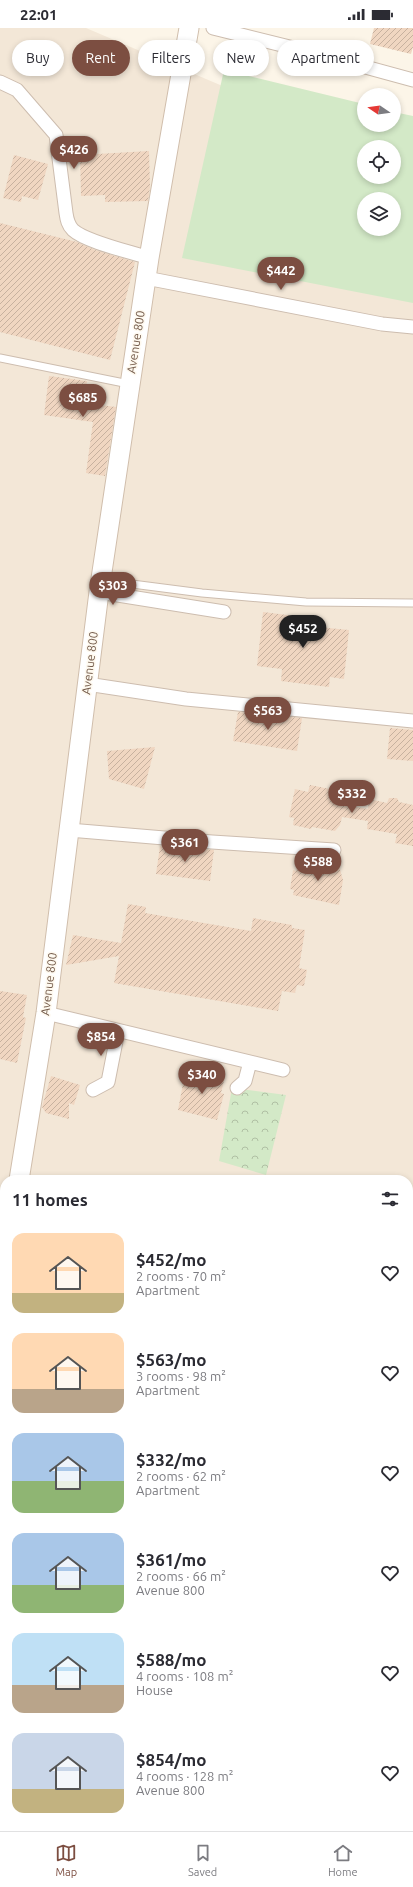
<!DOCTYPE html>
<html lang="en">
<head>
<meta charset="utf-8">
<style>
  :root { --surface:#fff; --page:#f7f7f7; --text:#2b2b33; --muted:#7c7c81; --line:#e1e1e2; --accent:#7c4e41 }
  body { margin:0; font-family:Ubuntu,sans-serif; background:var(--page); color:var(--text); height:100vh; display:flex; flex-direction:column; font-size:15px; white-space:nowrap }
  * { box-sizing:border-box; margin:0 }
  p { font-size:13px; color:var(--muted) }
  .icon { flex:none; width:22px; height:22px; fill:none; stroke:currentColor; stroke-width:2; stroke-linecap:round; stroke-linejoin:round }
  .map { position:relative; flex:1; overflow:hidden }
  .panel { position:absolute; left:0px; top:1147px; width:413px; height:656px; display:flex; flex-direction:column; background:var(--surface); border-radius:16px 16px 0 0; box-shadow:0 2px 6px #0003 }
  .panel>* { flex:none }
  .guide { position:absolute; left:12px; top:12px; width:389px; height:36px; display:flex; gap:8px }
  .needle { width:26px; rotate:283deg }
  .tools { position:absolute; left:357px; top:60px; display:grid; gap:8px }
  .tools a { display:grid; place-items:center; width:44px; height:44px; border-radius:50%; background:var(--surface); box-shadow:0 2px 6px #0003; font-size:20px }
  .price { position:absolute; translate:-50% -34px; padding:0 9px; border-radius:14px; background:var(--accent); color:#fff; font-size:13px; line-height:26px; filter:drop-shadow(0 1px 2px #0008) }
  .price::after { content:''; position:absolute; left:50%; top:24px; width:12px; height:9px; margin-left:-6px; background:inherit; clip-path:polygon(0 0,100% 0,50% 100%) }
  .price.active { background:#222; color:#fff }
  ul { padding:0; list-style:none }
  li { display:flex; align-items:center; gap:12px; height:100px; padding:0 12px }
  li span { display:grid; place-items:center; flex:none; width:112px; height:80px; border-radius:12px; color:#555 }
  li>.icon { margin-inline-start:auto }
  span .icon { width:48px; height:48px; fill:#fffc; stroke-width:1 }
  li b { font-size:17px }
  h2 { display:flex; justify-content:space-between; align-items:center; height:48px; padding:0 12px; font-size:17px }
  .chip { padding:0 14px; border-radius:18px; background:var(--surface); box-shadow:0 2px 6px #0003; font-size:14px; line-height:36px }
  .chip.active { background:var(--accent); color:#fff }
  .status { display:flex; justify-content:space-between; align-items:center; height:28px; padding:0 20px; background:var(--surface); direction:ltr }
  .status svg { height:11px; fill:currentColor }
  .tab-bar { display:flex; justify-content:space-around; align-items:center; height:56px; border-top:1px solid var(--line); background:var(--surface); font-size:11px; color:var(--muted) }
  .tab-bar a { display:grid; justify-items:center; gap:2px }
  .tab-bar .active { color:var(--accent) }
  .map>svg:first-child { display:block }
  .residential { fill:#f3e7d7; fill-rule:evenodd }
  .grass { fill:#d3e9c7; fill-rule:evenodd }
  .forest { fill:url(#forest-crowns) }
  .building { fill:url(#building-hatch) }
  .lines { fill:none; stroke-linecap:round; stroke-linejoin:round }
  .lane-casing { stroke:#cdbdaf; stroke-width:9 }
  .street-casing { stroke:#cdbdaf; stroke-width:15 }
  .secondary-casing { stroke:#d0beac; stroke-width:21 }
  .lane { stroke:#fff; stroke-width:7 }
  .street { stroke:#fff; stroke-width:13 }
  .secondary { stroke:#fff; stroke-width:19 }
  .labels { text-anchor:middle; stroke-width:3; stroke-linejoin:round; paint-order:stroke }
  .street-label { font-size:12px; fill:#755d4d; stroke:#fef9ef }
</style>
</head>
<body>
<div class="status"><b>22:01</b><svg viewBox="0 0 49 12"><path d="M0 12V9h3v3zM5 12V6h3v6zM10 12V3h3v9zM15 12V0h3v12zM26 1h20v11H26zM47 4h2v5h-2z"/></svg></div>
<div class="map">
<svg width="413" height="1803" viewBox="0 0 413 1803">
  <defs>
    <pattern id="forest-crowns" width="20" height="18" patternUnits="userSpaceOnUse"><rect width="20" height="18" fill="#d3e9c7"/><path d="M2 6a3 3 0 1 1 6 0M12 15a3 3 0 1 1 6 0" fill="none" stroke="#b0c0a4"/></pattern>
    <pattern id="building-hatch" width="6" height="6" patternUnits="userSpaceOnUse"><rect width="6" height="6" fill="#f0d6c1"/><path d="M-1 1l2-2M0 6l6-6M5 7l2-2" fill="none" stroke="#c7b19f"/></pattern>
  </defs>
  <rect width="100%" height="100%" fill="#fcf5e8"/>
  <path class="residential" d="M0,0H86L366,119H364V149H394L413,139V1803H0ZM364,171H394V201H364ZM5,1152H408V1798H5Z"/>
  <path class="grass" d="M224,42L364,76V97H394V84L413,88V275L182,230ZM364,119H394V149H364ZM364,171H394V201H364Z"/>
  <path class="forest" d="M232,1060L286,1067L266,1147L219,1133Z"/>
  <path class="building" d="M374,0H413V19L411,26L370,16Z
    M149,123L150,159L148,173L105,174V167L81,168L80,127Z
    M14,127L48,136L38,172L22,168L21,174L3,170Z
    M0,195L77,214L95,222L135,234L110,332L0,304Z
    M49,348L87,353L84,375L116,379L105,448L86,445L93,394L44,387Z
    M263,584L319,591L318,599L349,602L344,651L330,649L329,659L281,653L282,641L257,638Z
    M238,684L302,690L297,723L233,713Z
    M390,700L413,702V733L387,731Z
    M155,719L144,761L109,751L107,723Z
    M310,757L340,763L337,776L368,781L369,771L387,775L389,770H397L399,774L413,777V818L395,815L397,806L367,801L368,793L342,789L340,797L335,803L312,799L311,801L293,797L294,790L289,789L295,761L308,764Z
    M160,818L214,822L210,853L156,846Z
    M299,831L339,838L343,852L339,877L293,867L294,862L290,861L293,842L296,843Z
    M128,876L146,879L145,885L251,903L253,890L292,897V900L305,902L299,940L307,942L304,958L297,957L295,965L282,963L278,983L114,955L119,928L66,937L73,907L121,915Z
    M0,963L27,967L23,989L26,990L17,1035L0,1031Z
    M207,1041L218,1044L217,1047L225,1049L221,1065L224,1066L217,1092L178,1082L185,1045L196,1048L197,1046L205,1048Z
    M51,1048L80,1057L74,1077L69,1075V1091L46,1085L42,1079Z"/>
  <g class="lines">
    <g class="lane-casing">
      <path id="lane" d="M0,330L129,356
        M101,552L202,565L306,574L412,575"/>
    </g>
    <g class="street-casing">
      <path id="street" d="M213,0L314,25L413,52
        M0,54L17,62L56,107L66,185C67,192 68,197 73,202C86,214 131,224 149,230
        M146,250L382,296L413,299
        M99,564L224,584
        M87,656L186,671L413,693
        M69,802L212,814L334,822
        M46,985L283,1042
        M237,1060L245,1053L250,1034
        M93,1062L108,1054L118,1003
        M0,1442L5,1443
        M408,1469H413
        M408,1656L413,1655
        M408,1795H413
        M363,1798L364,1803"/>
    </g>
    <g class="secondary-casing">
      <path id="secondary" d="M19,1152L46,985L99,564L149,230L189,0
        M0,1284L5,1248"/>
    </g>
    <use href="#lane" class="lane"/>
    <use href="#street" class="street"/>
    <use href="#secondary" class="secondary"/>
  </g>
  <g class="labels">
    <g class="street-label">
      <text transform="translate(136 314) rotate(-81)" y="4">Avenue 800</text>
      <text transform="translate(90 635) rotate(-83)" y="4">Avenue 800</text>
      <text transform="translate(49 956) rotate(-83)" y="4">Avenue 800</text>
    </g>
  </g>
</svg>
<div class="tools">
<a><svg class="needle" viewBox="-14 -14 28 28"><path d="M0-13l5 13h-10z" fill="#e53935"/><path d="M0 13l5-13h-10z" fill="#7c7c81"/></svg></a>
<a><svg class="icon" aria-label="locate" viewBox="0 0 24 24"><circle cx="12" cy="12" r="6"/><path d="M12 2v4M12 18v4M2 12h4M18 12h4"/></svg></a>
<a><svg class="icon" aria-label="layers" viewBox="0 0 24 24"><path d="M12 4l9 5-9 5-9-5zM3 14l9 5 9-5"/></svg></a>
</div>
<b class="price" style="left:74px;top:142px">$426</b>
<b class="price" style="left:281px;top:263px">$442</b>
<b class="price" style="left:83px;top:390px">$685</b>
<b class="price" style="left:113px;top:578px">$303</b>
<b class="price active" style="left:303px;top:621px">$452</b>
<b class="price" style="left:268px;top:703px">$563</b>
<b class="price" style="left:352px;top:786px">$332</b>
<b class="price" style="left:185px;top:835px">$361</b>
<b class="price" style="left:318px;top:854px">$588</b>
<b class="price" style="left:101px;top:1029px">$854</b>
<b class="price" style="left:202px;top:1067px">$340</b>
<div class="guide">
<a class="chip">Buy</a>
<a class="chip active">Rent</a>
<a class="chip">Filters</a>
<a class="chip">New</a>
<a class="chip">Apartment</a>
</div>
<section class="panel">
<h2>11 homes<svg class="icon" aria-label="filters" viewBox="0 0 24 24"><path d="M4 7h16M4 17h16"/><circle cx="9" cy="7" r="2"/><circle cx="15" cy="17" r="2"/></svg></h2>
<ul>
<li><span style="background:linear-gradient(#ffd9b3 75%,#c2b280 0)"><svg class="icon" aria-label="home" viewBox="0 0 24 24"><path d="M3 11l9-7 9 7M6 9v11h12V9"/></svg></span><div><b>$452/mo</b><p>2 rooms · 70 m²</p><p>Apartment</p></div><svg class="icon" aria-label="heart" viewBox="0 0 24 24"><path d="M12 20l-8-8c-3-5 5-10 8-4 3-6 11-1 8 4z"/></svg></li>
<li><span style="background:linear-gradient(#ffd9b3 70%,#b9a48a 0)"><svg class="icon" aria-label="home" viewBox="0 0 24 24"><path d="M3 11l9-7 9 7M6 9v11h12V9"/></svg></span><div><b>$563/mo</b><p>3 rooms · 98 m²</p><p>Apartment</p></div><svg class="icon" aria-label="heart" viewBox="0 0 24 24"><path d="M12 20l-8-8c-3-5 5-10 8-4 3-6 11-1 8 4z"/></svg></li>
<li><span style="background:linear-gradient(#a9c7e8 60%,#8fb573 0)"><svg class="icon" aria-label="home" viewBox="0 0 24 24"><path d="M3 11l9-7 9 7M6 9v11h12V9"/></svg></span><div><b>$332/mo</b><p>2 rooms · 62 m²</p><p>Apartment</p></div><svg class="icon" aria-label="heart" viewBox="0 0 24 24"><path d="M12 20l-8-8c-3-5 5-10 8-4 3-6 11-1 8 4z"/></svg></li>
<li><span style="background:linear-gradient(#a9c7e8 65%,#8fb573 0)"><svg class="icon" aria-label="home" viewBox="0 0 24 24"><path d="M3 11l9-7 9 7M6 9v11h12V9"/></svg></span><div><b>$361/mo</b><p>2 rooms · 66 m²</p><p>Avenue 800</p></div><svg class="icon" aria-label="heart" viewBox="0 0 24 24"><path d="M12 20l-8-8c-3-5 5-10 8-4 3-6 11-1 8 4z"/></svg></li>
<li><span style="background:linear-gradient(#bfe0f5 65%,#b9a48a 0)"><svg class="icon" aria-label="home" viewBox="0 0 24 24"><path d="M3 11l9-7 9 7M6 9v11h12V9"/></svg></span><div><b>$588/mo</b><p>4 rooms · 108 m²</p><p>House</p></div><svg class="icon" aria-label="heart" viewBox="0 0 24 24"><path d="M12 20l-8-8c-3-5 5-10 8-4 3-6 11-1 8 4z"/></svg></li>
<li><span style="background:linear-gradient(#c9d6e8 70%,#c2b280 0)"><svg class="icon" aria-label="home" viewBox="0 0 24 24"><path d="M3 11l9-7 9 7M6 9v11h12V9"/></svg></span><div><b>$854/mo</b><p>4 rooms · 128 m²</p><p>Avenue 800</p></div><svg class="icon" aria-label="heart" viewBox="0 0 24 24"><path d="M12 20l-8-8c-3-5 5-10 8-4 3-6 11-1 8 4z"/></svg></li>
</ul>
</section>
</div>
<nav class="tab-bar">
<a class="active"><svg class="icon" aria-label="map" viewBox="0 0 24 24"><path d="M3 6l6-2 6 2 6-2v14l-6 2-6-2-6 2zM9 4v14M15 6v14"/></svg>Map</a>
<a><svg class="icon" aria-label="saved" viewBox="0 0 24 24"><path d="M7 4h10v16l-5-4-5 4z"/></svg>Saved</a>
<a><svg class="icon" aria-label="home" viewBox="0 0 24 24"><path d="M3 11l9-7 9 7M6 9v11h12V9"/></svg>Home</a>
</nav>
</body>
</html>
